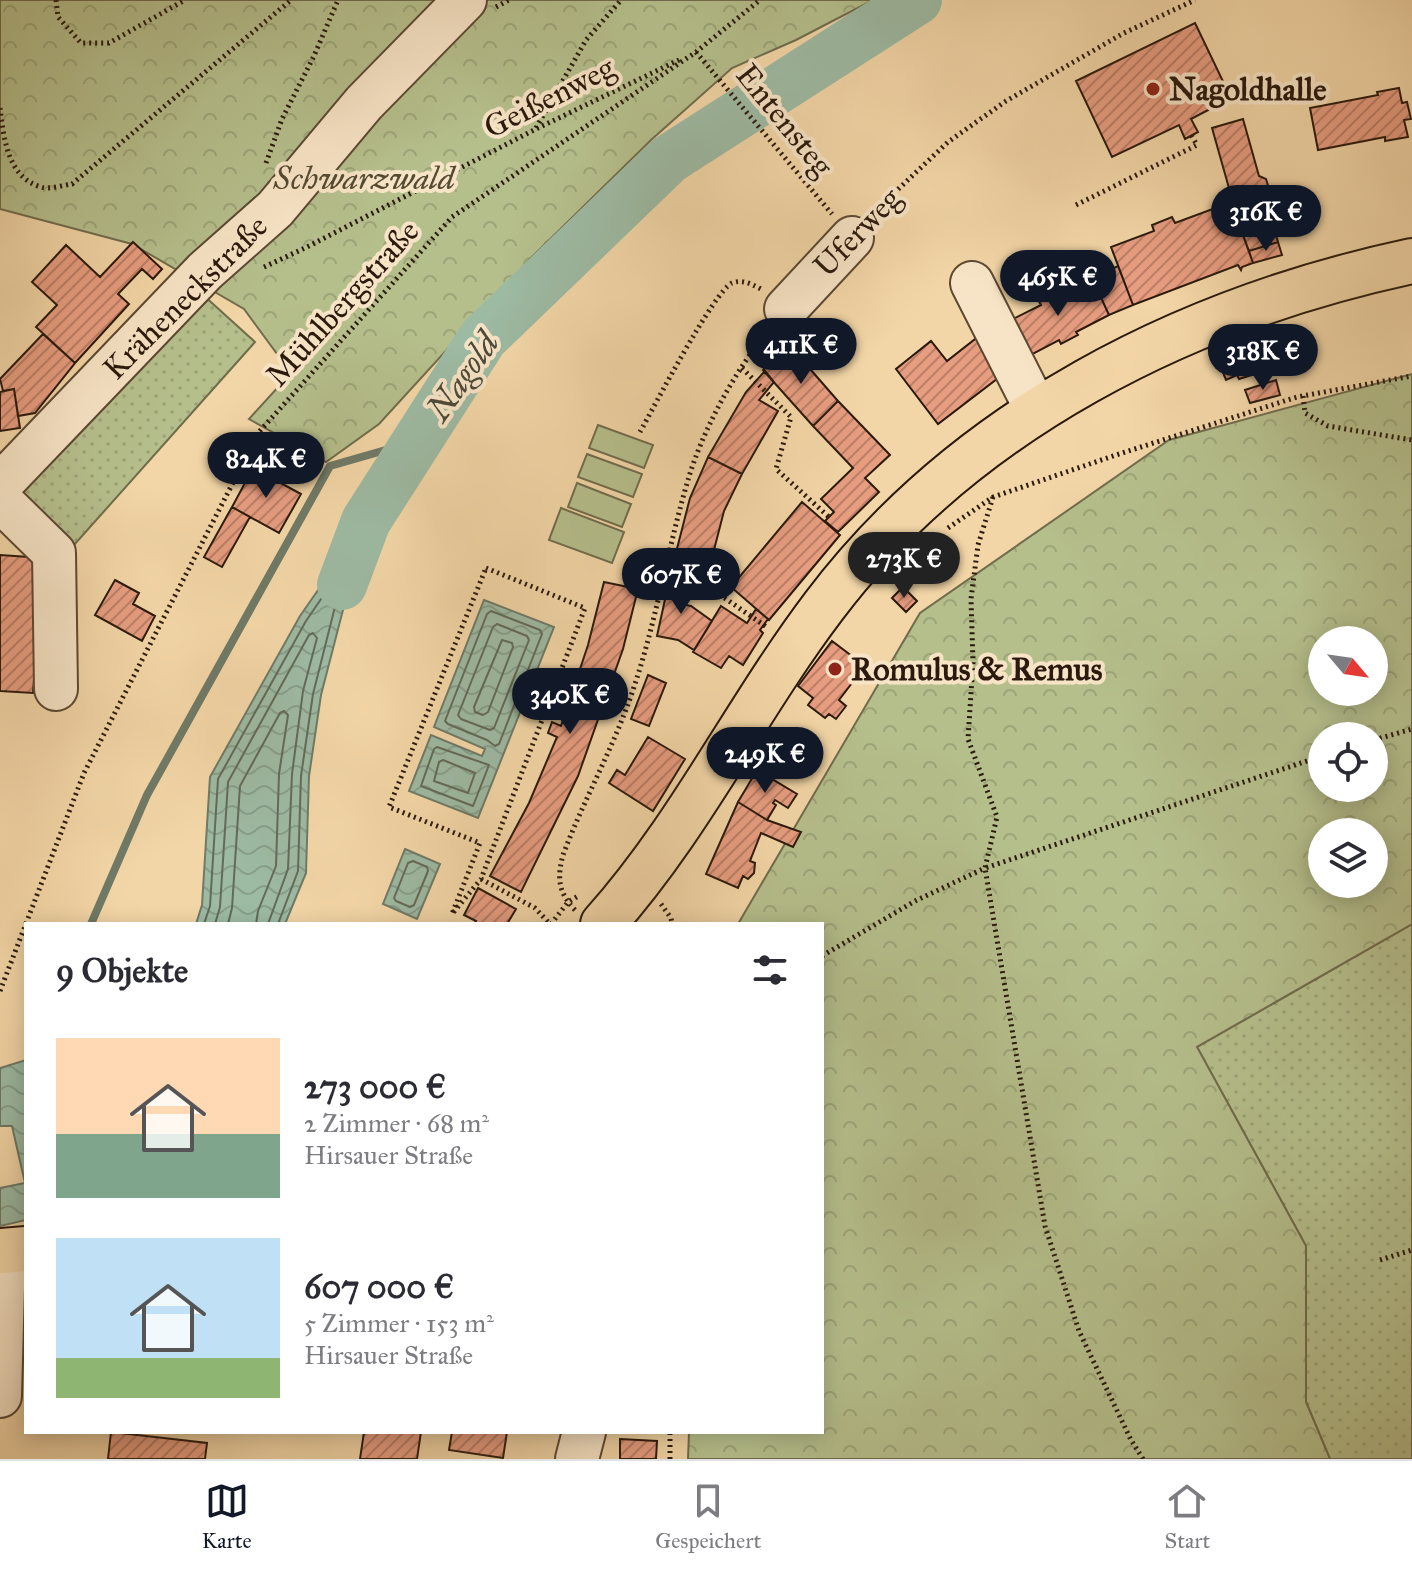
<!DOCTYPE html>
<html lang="de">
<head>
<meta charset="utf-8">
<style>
  :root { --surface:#fff; --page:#f2f2f3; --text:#2b2b33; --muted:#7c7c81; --line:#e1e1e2; --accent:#111827 }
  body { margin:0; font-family:"IM FELL Great Primer",serif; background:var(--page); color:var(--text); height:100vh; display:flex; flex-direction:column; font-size:30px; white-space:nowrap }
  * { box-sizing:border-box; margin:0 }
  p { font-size:26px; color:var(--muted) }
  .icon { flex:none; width:44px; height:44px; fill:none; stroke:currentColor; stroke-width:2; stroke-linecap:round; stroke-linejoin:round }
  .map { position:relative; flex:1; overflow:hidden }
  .drawer { position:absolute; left:24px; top:922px; width:800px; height:512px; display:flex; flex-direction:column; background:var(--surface); border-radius:0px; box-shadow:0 4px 20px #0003 }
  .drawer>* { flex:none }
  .needle { width:52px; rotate:119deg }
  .buttons { position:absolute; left:1308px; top:626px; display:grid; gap:16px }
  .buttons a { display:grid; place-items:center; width:80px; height:80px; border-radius:50%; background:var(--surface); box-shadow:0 4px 20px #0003; font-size:40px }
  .price { position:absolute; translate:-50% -68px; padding:0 18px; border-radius:28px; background:var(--accent); color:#fff; font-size:26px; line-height:52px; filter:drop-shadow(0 2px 4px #0008) }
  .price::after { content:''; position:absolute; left:50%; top:48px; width:24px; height:18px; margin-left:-12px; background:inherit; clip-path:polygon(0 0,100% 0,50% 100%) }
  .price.active { background:#222; color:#fff }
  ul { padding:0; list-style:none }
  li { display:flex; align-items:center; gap:24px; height:200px; padding:0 32px }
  li span { display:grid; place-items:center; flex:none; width:224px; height:160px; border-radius:0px; color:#555 }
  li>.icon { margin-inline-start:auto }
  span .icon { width:96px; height:96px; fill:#fffc; stroke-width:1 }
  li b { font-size:34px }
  h2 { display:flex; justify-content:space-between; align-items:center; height:96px; padding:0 32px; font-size:34px }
  .menu { display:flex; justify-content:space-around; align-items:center; height:112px; border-top:2px solid var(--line); background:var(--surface); font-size:22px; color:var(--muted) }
  .menu a { display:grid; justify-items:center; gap:4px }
  .menu .active { color:var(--accent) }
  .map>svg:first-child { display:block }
  .green { fill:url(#green-dots); stroke:#706c4c; stroke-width:2 }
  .forest { fill:url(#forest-crowns); stroke:#706c4c; stroke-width:2; fill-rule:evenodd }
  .pitch { fill:#b5bf8c; stroke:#706c4c; stroke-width:2 }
  .water { fill:url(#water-waves); stroke:#6f7a67; stroke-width:2 }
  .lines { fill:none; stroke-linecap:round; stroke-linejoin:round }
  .shore { stroke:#646a58; stroke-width:2 }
  .stream { stroke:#6f7a67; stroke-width:8 }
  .river { stroke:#9dbaa3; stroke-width:50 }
  .building { fill:url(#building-hatch); stroke:#2a190c; stroke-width:2 }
  .minor-casing { stroke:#5c4833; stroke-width:46 }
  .major-casing { stroke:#2a190c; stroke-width:48 }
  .path { stroke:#2a190c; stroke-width:5; stroke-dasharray:2 4; stroke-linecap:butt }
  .minor { stroke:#f7e4c6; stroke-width:42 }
  .major { stroke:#f3d6a7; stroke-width:44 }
  .poi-dot { fill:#8f2418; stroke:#f7e4c6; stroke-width:3 }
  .labels { text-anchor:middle; stroke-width:8; stroke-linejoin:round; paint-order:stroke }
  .poi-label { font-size:32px; font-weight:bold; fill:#2a190c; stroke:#f7e4c6; text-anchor:start }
  .street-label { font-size:32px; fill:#2a190c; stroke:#f7e4c6 }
  .park-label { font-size:32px; font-style:italic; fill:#544b32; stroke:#f7e4c6 }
  .water-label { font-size:34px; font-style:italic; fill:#4c4939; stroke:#f7e4c6 }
</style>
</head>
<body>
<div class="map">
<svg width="1412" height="1459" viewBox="0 0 1412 1459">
  <defs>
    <pattern id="green-dots" width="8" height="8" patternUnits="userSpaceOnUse" patternTransform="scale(2)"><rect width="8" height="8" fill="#b5bf8c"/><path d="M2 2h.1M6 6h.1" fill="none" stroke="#9ca478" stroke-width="1.8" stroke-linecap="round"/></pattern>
    <pattern id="forest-crowns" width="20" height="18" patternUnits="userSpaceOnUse" patternTransform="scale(2)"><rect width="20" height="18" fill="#b5bf8c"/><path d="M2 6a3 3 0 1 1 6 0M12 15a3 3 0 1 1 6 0" fill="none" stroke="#9ca478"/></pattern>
    <pattern id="water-waves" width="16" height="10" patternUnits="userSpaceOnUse" patternTransform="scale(2)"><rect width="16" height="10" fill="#9dbaa3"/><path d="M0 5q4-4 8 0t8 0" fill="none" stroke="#879f8b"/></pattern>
    <pattern id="building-hatch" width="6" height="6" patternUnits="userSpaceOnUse" patternTransform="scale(2)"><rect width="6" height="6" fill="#e79d80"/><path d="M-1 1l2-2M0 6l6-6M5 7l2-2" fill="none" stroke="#bb7f67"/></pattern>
  </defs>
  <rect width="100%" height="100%" fill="#f3d6a7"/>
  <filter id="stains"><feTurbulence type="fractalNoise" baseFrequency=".0025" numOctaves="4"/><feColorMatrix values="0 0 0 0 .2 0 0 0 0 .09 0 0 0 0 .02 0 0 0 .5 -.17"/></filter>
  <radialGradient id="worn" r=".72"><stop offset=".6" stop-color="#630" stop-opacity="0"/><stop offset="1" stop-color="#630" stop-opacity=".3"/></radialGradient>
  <path class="green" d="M202,294L255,342L74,545L19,492Z
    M1412,924V1459H1330L1306,1402V1246L1197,1047Z"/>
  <path class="forest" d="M0,0H873L796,40L732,68L651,140L530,259L379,424L326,462L249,419L291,373L244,309L132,244L0,209Z
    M1412,374V924L1197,1047L1306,1246V1402L1330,1459H688L689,1432H822V924H738L920,613L1169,440ZM1322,640H1374V692H1322ZM1322,736H1374V788H1322ZM1322,832H1374V884H1322Z"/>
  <path class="pitch" d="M598,425L653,445L644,468L589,448Z
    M587,454L642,474L633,497L578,477Z
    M577,483L631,504L622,527L568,507Z
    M561,508L624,532L612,563L549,540Z"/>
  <path class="water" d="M366,521L321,695L309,776L306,873L285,924H196L202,905L210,777L300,616Z
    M484,600L554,627L478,818L409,791L431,735L482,756L485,749L434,727Z
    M405,849L440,864L417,919L383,904Z
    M26,1060V1220L0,1226V1188L25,1183L12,1126H0V1068Z"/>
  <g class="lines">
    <path class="shore" d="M491,611L540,630L542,634L499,744L495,746L487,740L448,724L445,721L487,614Z
      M497,624L527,636L529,640L494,728L490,730L461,719L458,715L493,627Z
      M502,640L512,643L513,647L488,712L483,715L475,712L474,707Z
      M437,747L489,765L473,806L421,786L434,749Z
      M443,760L475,773L468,793L434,781L439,762Z
      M413,861L427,867L428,871L414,905L410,907L396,901L394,898L408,863Z
      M204,924L210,906L218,779L306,621L334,580L338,579L341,583L313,694L301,776L298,871L278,924
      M215,924L220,907L228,782L309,635L313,633L317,638L303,691L292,774L288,869L268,924
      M228,924L232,908L240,786L280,713L284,711L288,715L279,774L276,866L258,911L256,924"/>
    <path class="stream" d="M91,924L147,795L330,466L417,441"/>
    <path class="river" d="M342,585L366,521L483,338L669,159L917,0"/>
  </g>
  <path class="building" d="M1195,23L1231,98L1191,119L1198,132L1185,139L1179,125L1112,157L1076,81Z
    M1399,88L1402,103L1407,102L1411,119L1404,120L1408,137L1385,141V137L1318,150L1310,108L1378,95L1377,92Z
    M1243,119L1259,176L1266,179L1270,192L1265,198L1278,242L1249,251L1240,227L1212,128Z
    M1218,207L1228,232L1232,226L1240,227L1253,263L1242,267L1241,270L1238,265L1133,305L1111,247L1154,231L1152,225L1172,217L1175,223Z
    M133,242L162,269L153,279L142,269L118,294L129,304L75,363L36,327L57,305L32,282L66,245L100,277Z
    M1278,242L1282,255L1253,263L1249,251Z
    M1118,266L1133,305L1109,315L1092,278Z
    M1092,278L1109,315L1076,332L1078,335L1061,344L1059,340L1025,358L1007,322L1041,305L1037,298L1054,288L1059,296Z
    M43,334L75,363L35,413L18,416L14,389L3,391L0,379Z
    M1248,334L1260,367L1256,368L1258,373L1239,379L1237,375L1226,380L1213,348Z
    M979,336L1006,372L938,424L896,369L931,341L947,361Z
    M790,346L838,401L813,426L763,370Z
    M765,371L774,382L759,400L778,411L742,474L708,457L746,392Z
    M1276,380L1280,395L1250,403L1245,390Z
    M14,389L20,428L0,431V392Z
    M838,401L890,455L865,478L879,492L838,532L825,521L834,512L821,499L853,468L813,426Z
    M708,457L742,474L724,511L706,581L671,572L690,498Z
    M253,468L301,494L279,533L232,507Z
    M802,502L840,535L769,620L731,587Z
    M232,507L250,517L222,567L204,557Z
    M0,555L43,558L33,693L0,691Z
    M671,572L687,576L681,604L691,606L712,621L694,650L678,640L657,636Z
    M115,580L139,593L133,604L155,616L142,641L95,615Z
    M604,582L638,589L623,649L578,776L521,892L490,876L529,803L557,737L548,733L552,722L561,726L588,645Z
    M903,587L917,601L906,612L892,598Z
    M721,606L747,623L756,609L768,619L760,630L763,633L743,665L729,656L721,668L693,652Z
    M832,641L865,666L839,700L846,706L836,719L829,714L825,718L808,705L813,698L798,686Z
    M648,675L666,683L649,726L631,719Z
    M648,737L685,759L653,811L609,783L617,770L625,775Z
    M757,770L797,794L788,808L775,800L773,803L776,805L767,820L738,802Z
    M738,802L767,820L801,832L793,847L761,833L750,861L755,863L754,873L748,879L743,876L738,888L706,874Z
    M478,888L516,909L507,924H474L476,921L464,915Z
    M111,1432L207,1443L205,1459H108Z
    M364,1432H421L417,1459H360Z
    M452,1432H507L503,1458L449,1450Z
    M620,1439L657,1441L656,1459H620Z"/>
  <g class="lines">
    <g class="minor-casing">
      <path id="minor" d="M972,283L1037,411
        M786,309L852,238
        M0,485L205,271L275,209L364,103L465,0
        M0,500L54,553L56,689
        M0,1396L4,1251
        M577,1459L584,1432"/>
    </g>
    <g class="major-casing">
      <path id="major" d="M603,924C690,827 746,709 824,606C965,419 1187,309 1412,261
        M0,1251L26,1249"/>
    </g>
    <path class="path" d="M56,0L58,17L81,43H109L185,0
      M496,7L509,0
      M696,52L832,214
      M0,108C4,138 7,177 41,187C49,190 63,185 72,184L291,0
      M536,128L586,40L621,0
      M266,163L282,119L314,56L338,0
      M1076,205L1197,145L1191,135
      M872,214L948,142L1006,101L1124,33L1195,0
      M264,267L305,248L536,129L681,59
      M742,368L791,417L776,469L829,517
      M1303,396L1305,413L1328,426L1412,440
      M640,432C653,409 714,291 732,283C743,279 751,284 761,289
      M948,528L993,497L1116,455L1297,397L1412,376
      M486,568L585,608L481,879L452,914L480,843L389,807Z
      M662,579L713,590L768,628
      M1374,740L1412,729
      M481,879L535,908L550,924
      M661,904L671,918L672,924
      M575,910C558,892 557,878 563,855C582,804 609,756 628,704C655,631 666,554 688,480C702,432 733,374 765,335
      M551,924L568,902L578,896
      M822,956L915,901L985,868L997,817L968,739L973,663L971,599L978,545L993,497
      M0,991L84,773L259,432L452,217L696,52L760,0
      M1380,1260L1412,1250
      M670,1459V1432
      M1143,1459L1131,1440L1079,1331L1045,1226L985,868L1322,756"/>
    <use href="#minor" class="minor"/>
    <use href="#major" class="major"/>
  </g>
  <g class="poi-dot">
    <circle cx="1153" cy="89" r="8"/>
    <circle cx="835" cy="669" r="8"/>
  </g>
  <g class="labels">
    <g class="poi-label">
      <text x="1169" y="100">Nagoldhalle</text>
      <text x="851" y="680">Romulus &amp; Remus</text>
    </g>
    <g class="street-label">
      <text transform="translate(549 97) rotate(-27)" y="11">Geißenweg</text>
      <text transform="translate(785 120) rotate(51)" y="11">Entensteg</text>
      <text transform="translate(857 232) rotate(-46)" y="11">Uferweg</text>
      <text transform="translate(185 297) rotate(-45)" y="11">Kräheneckstraße</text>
      <text transform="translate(342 303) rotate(-48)" y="11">Mühlbergstraße</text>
    </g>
    <g class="park-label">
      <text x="364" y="189">Schwarzwald</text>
    </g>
    <g class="water-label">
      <text transform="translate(462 376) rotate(-55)" y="12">Nagold</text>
    </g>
  </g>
  <rect width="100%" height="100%" filter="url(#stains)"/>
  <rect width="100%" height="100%" fill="url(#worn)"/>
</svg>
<div class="buttons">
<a><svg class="needle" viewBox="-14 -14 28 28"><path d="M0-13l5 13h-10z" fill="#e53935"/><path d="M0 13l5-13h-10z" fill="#7c7c81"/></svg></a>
<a><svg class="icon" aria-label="locate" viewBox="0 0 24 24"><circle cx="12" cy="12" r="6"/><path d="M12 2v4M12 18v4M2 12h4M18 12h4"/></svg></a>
<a><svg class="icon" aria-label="layers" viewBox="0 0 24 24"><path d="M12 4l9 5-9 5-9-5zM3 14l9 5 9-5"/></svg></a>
</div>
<b class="price" style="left:1266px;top:253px">316K €</b>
<b class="price" style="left:1058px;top:318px">465K €</b>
<b class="price" style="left:801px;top:386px">411K €</b>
<b class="price" style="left:1263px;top:392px">318K €</b>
<b class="price" style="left:266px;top:500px">824K €</b>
<b class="price active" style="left:904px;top:600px">273K €</b>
<b class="price" style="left:681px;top:616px">607K €</b>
<b class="price" style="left:570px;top:736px">340K €</b>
<b class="price" style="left:765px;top:795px">249K €</b>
<section class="drawer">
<h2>9 Objekte<svg class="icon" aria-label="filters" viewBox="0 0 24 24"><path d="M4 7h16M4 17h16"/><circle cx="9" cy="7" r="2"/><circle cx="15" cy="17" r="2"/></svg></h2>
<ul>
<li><span style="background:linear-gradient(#ffd9b3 60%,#7fa58c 0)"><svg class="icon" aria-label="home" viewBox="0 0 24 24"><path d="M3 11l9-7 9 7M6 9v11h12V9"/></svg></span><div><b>273 000 €</b><p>2 Zimmer · 68 m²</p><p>Hirsauer Straße</p></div></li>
<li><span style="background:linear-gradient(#bfe0f5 75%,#8fb573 0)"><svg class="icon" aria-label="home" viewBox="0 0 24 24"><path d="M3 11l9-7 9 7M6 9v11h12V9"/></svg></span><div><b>607 000 €</b><p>5 Zimmer · 153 m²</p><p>Hirsauer Straße</p></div></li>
</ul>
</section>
</div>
<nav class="menu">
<a class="active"><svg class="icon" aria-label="map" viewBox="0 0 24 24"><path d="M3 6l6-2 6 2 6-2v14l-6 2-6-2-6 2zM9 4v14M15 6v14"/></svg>Karte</a>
<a><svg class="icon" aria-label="saved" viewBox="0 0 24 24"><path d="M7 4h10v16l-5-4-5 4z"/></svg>Gespeichert</a>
<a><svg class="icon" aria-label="home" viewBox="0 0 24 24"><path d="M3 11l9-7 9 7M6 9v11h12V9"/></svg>Start</a>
</nav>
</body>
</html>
